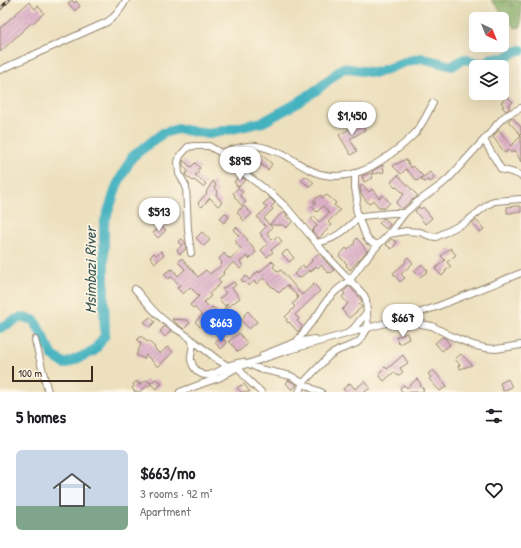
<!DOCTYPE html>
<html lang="en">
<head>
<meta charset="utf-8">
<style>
  :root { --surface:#fff; --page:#f6f6f6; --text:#202124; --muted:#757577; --line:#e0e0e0; --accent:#2563eb }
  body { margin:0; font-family:"Patrick Hand",sans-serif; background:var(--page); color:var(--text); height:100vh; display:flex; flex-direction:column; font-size:15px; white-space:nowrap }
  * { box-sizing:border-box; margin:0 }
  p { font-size:13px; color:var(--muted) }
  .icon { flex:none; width:22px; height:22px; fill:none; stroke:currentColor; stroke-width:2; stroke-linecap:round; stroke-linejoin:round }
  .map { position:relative; height:392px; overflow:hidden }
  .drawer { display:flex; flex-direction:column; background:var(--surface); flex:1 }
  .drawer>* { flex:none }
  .needle { width:26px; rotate:137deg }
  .tools { position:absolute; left:469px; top:12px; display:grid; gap:8px }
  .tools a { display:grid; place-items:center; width:40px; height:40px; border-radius:6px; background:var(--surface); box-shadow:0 4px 16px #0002; font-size:20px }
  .scale { position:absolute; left:12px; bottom:10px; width:81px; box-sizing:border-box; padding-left:4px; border:2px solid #3b2a1e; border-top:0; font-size:11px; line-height:14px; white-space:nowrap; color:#3b2a1e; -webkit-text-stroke:3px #fcf5e5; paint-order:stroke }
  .price { position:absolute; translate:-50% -34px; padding:0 9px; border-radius:14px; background:#fff; color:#222; font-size:13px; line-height:26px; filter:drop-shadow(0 1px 2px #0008) }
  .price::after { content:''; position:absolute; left:50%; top:24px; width:12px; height:9px; margin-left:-6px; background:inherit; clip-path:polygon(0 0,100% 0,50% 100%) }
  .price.selected { background:var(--accent); color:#fff }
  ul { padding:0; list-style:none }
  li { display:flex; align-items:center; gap:12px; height:100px; padding:0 16px }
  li+li { border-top:1px solid var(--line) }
  li span { display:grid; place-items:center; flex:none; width:112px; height:80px; border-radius:6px; color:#555 }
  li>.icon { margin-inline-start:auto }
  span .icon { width:48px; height:48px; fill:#fffc; stroke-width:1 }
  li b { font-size:17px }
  h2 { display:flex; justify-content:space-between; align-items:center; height:48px; padding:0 16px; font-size:17px }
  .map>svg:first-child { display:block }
  .forest { fill:url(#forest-firs); stroke:#5d683e }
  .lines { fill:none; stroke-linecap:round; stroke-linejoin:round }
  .river { stroke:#44b2c0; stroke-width:10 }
  .building { fill:url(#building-hatch) }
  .minor-casing { stroke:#94856e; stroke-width:8 }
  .minor { stroke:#fff; stroke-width:6 }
  .rail-casing { stroke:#3b2a1e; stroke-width:3 }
  .rail { stroke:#fcf5e5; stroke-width:1.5; stroke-dasharray:4.5; stroke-linecap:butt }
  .labels { text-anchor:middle; stroke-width:3.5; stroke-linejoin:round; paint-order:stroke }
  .water-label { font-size:16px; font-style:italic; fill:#3e5a57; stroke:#fcf5e5 }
</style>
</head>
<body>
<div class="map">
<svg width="521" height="392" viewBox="0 0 521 392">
  <defs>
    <pattern id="forest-firs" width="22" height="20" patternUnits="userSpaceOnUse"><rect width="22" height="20" fill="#7fa75e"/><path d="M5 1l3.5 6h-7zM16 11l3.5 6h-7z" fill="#69884d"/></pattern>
    <pattern id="building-hatch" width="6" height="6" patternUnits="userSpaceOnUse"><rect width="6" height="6" fill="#deb0c8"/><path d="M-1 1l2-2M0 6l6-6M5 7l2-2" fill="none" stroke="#b58fa2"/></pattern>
  </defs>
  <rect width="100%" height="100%" fill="#fcf5e5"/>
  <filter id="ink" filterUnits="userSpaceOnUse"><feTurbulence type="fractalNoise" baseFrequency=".025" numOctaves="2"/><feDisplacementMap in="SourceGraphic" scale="8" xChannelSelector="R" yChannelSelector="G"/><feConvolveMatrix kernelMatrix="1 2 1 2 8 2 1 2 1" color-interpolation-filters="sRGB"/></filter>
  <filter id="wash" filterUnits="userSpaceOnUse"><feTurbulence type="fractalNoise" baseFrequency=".012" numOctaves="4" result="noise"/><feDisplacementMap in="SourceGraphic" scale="16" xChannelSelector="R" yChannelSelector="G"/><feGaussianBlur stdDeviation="0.9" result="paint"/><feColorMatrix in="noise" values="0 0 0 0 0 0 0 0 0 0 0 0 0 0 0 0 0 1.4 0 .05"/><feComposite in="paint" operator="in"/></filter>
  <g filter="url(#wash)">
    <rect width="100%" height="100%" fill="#ede0be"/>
    <path class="forest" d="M491,0H521V27L515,28Z"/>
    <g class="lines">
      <path class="river" d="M0,328L21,317L34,320L53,356L65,364L94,351L105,335L104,302V224L117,185L132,157L163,133L178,129L209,134L263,122L294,105L318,89L343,68L376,73L405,62L421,58L452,66L464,59L484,64L492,58H505L514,52L521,50"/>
    </g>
    <g id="blocks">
      <path class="building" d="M72,0L74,3L76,1L80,6L75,11L68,3Z
        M29,2L35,9L38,6L44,13L33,23L32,22L0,52V28Z
        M507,97L513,102L508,106L510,108L506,111L502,107L504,106L501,102Z
        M512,117L521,127V135L508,121Z
        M360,121L365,130L350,139L357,151L351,155L339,135L351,128L350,127Z
        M499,130L511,146L521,136V162L515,150L511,153L509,150L505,153L493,137Z
        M262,155L272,164L268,170L257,161Z
        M406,159L411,168L413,166L423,176L417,181L406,169L401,174L393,166L396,163L397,164Z
        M183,160L191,167L195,163L200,168L197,170L199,172L195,175L206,184L203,187L194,180L193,181L185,175L188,171L183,166Z
        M383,165L384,172L373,174L372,171Z
        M430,172L435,178L430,182L427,180L424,182L421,179Z
        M371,173L373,178L364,182L362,176Z
        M398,175L418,196L413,200V199L403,208H401L396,203L404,194L397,187L396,188L391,182Z
        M240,176L246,180L238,187L234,182Z
        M305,176V177L306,176L314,183L310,187L301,180Z
        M213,181L216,185L214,188L218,191L216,195L222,202L218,206L210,198L202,207L198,203L207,193L206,192Z
        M362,184L369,192L372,189L379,198L383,195L390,203L383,209L382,207L380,209L373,200L369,204L361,194L360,187Z
        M238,188L243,192L240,195L246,202L242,206L234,196L235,195L233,193Z
        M321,195L322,198L327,195L336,203L334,205L340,210L328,222L332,225L319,238L312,231L314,230L313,229L317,226L311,219L314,216L319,222L329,213L323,206L317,212L312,207L316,203L313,201Z
        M270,198L275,203L271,207L273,209L264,218L269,225L284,211L287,215L286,216L292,222L286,228L283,225H270L272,228L267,233L273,240L277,236L282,241L271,250L273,252L267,257L261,250L268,244L261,236L262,235L260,233L266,227L257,217L267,208L263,204Z
        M244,206L252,214L244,221L237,212Z
        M516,206H521V212H512V213H507V207Z
        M419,207L421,209L423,207L432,218L425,224L415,211Z
        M225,213L229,217L224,223L219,219Z
        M384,218L390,224L386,229L379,223Z
        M476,220L484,229L480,232L472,223Z
        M161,226L166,230L158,238L153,233Z
        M236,227L248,240H247L256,252L249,259L247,256L240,262L243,266L240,269L234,262L223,272L224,274L218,279L221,283L209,294L211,296L204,302L210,308L212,307L218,312L215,315L212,312L204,320L206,322L200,327L195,322L202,315L194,307L193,308L190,305L199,296L190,287L183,294L177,288L180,285L171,277L168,279L164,274L171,269V270L173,269L178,276L185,269L178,262L182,258L198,277L206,270L210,274L222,265L221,264L222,263L219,259L224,253L228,258L229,257L230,259L241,249L236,243L237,242L235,240L239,236L233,230Z
        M202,232L210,240L204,246L196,238Z
        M357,238L367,251L350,270L346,265L347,264L339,256L346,248L348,250L355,243L354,242Z
        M182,239L185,242L186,249L180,254L177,250L182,245L178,242Z
        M391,239L397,242L392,249L386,245Z
        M450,248L456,255L447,262L451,267L445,271L446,272L442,276L435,269L445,260L441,256Z
        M287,250L294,258L289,262L282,254Z
        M161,251L164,255L155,263L150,257L154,253L156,255Z
        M319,253L328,264L334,270L331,273L330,272L328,273L321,265L318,268L316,266L311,272L309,270L300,278L299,277L298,278L294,274L303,265L305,268L312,261L311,260Z
        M408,257L413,263L401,274L405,278L400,282L393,273L406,262L405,260Z
        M272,261L275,264L273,267L278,272L281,270L302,295L314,284L320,291L295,315L299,319L297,321L302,326L298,332L289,322L288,323L286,320L287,319L285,317L295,307L292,304L298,299L297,298L298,297L287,285L279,293L273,287H272L263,278L257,284L254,281L249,286L245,282L244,283L241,280L246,276L249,280L258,271L259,273Z
        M422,264L428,271L420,277L414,271Z
        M234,282L236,285L232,288L240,298L223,311L228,303L225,306L219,299L226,293L222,289Z
        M349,286L360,298L362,302L359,304L362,307L349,318L342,310L348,304L342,297L345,294L343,292Z
        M229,311L234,317L226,324L228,326L224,330L220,325L222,322L218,319L221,315L223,317Z
        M248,311L257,322L249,329L241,320L245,316L244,315Z
        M150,317L155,322L150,327L144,322Z
        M172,319L187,320L190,323L184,329L176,323Z
        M165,326L171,331L165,337L160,331Z
        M239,333L248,344L238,352L229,341Z
        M407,333L409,339L399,344L396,337Z
        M141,336L147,342L148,341L155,347L154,348L160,354L167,347L173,352L158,367L146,355L144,359L136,355L141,344L137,340Z
        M442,337L445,338L450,345L442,351L435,343Z
        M220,339L221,340L223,339L227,343L221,349L215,343Z
        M461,354L472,365L460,369L458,366L460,365L455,359Z
        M403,355L408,363L400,368L403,372L398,376L394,372L384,381L378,374L385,367L387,369Z
        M433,370L447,386L440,391L429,379L431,377L428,374Z
        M156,379L162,384L156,389L150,383Z
        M417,379L421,384L420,385L424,390L421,392H402L400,388L404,385L407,388Z
        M508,379L512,387L503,391L500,383Z
        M147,380L151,384L139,392H135L132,388L134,386L133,384L137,381L139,385Z
        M288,380L297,385L292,390L286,383L288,381Z
        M365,381L370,388L365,392H346L343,389L350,383L355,389Z
        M244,384L250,392H241L237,388L241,385L242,386Z"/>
    </g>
  </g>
  <g filter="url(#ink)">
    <use href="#blocks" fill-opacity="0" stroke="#94856e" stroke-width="1"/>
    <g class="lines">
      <g class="minor-casing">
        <path id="minor" d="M0,70L107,22C116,16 121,10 126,0
          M484,140L501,169C508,172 515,172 521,176
          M221,153C242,146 253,142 274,151C278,152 282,153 285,155C297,162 307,170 320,174C332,177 347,176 359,172C375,167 405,145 416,132C423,123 428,113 433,103
          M355,173V188L357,199L356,207L357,213L366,237L369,241L378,245
          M389,234L406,231L420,232L430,236L436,237L466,222L486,206L494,201L521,199
          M317,243C336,239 344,231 358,218L362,216L392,213H405
          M191,253L188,230L186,186L179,174L178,162L180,156L188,147L194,146H209L221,153L240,170L273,195L287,208L329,258L364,295L366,299L368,328L361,339L357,343L339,350L330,355L303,383L299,392
          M135,289C145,300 153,312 165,321C173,328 183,332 191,339C195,346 190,353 191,360C192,365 194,368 197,371C207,381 218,371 228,366C233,364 238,363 243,362
          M417,314L419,323L421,324L432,326L451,336L473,345L485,348L496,349L521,345
          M349,332L354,328L367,312
          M191,339L218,360L228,366
          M35,340L48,392
          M296,342L318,314L327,300L337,290L350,280L363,262L378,245L389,234L405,213L416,203L441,185L449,178L491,132L498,123L505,116L521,108
          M263,355L296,342L315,339
          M249,364L260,369L291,376L313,389L321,392
          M238,367L246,378L261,392
          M180,392L204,383L219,378L238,367L289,350L400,319L436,307L521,273"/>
      </g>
      <use href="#minor" class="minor"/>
      <g class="rail-casing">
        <path id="rail" d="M0,9L9,0"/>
      </g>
      <use href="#rail" class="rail"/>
    </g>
  </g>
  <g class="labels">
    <g class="water-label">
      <text transform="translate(90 270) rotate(-90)" y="6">Msimbazi River</text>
    </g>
  </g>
</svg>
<div class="tools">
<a><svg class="needle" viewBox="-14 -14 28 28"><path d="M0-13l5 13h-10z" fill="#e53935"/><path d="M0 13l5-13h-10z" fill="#757577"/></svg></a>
<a><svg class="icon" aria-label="layers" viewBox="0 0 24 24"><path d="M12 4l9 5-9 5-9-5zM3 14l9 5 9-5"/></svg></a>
</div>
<div class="scale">100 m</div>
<b class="price" style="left:352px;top:136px">$1,450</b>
<b class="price" style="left:240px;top:181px">$895</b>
<b class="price" style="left:159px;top:232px">$513</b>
<b class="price" style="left:403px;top:338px">$667</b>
<b class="price selected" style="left:221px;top:343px">$663</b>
</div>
<section class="drawer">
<h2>5 homes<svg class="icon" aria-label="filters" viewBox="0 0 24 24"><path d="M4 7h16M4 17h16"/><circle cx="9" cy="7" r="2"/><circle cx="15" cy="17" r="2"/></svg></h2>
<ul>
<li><span style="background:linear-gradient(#c9d6e8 70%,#7fa58c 0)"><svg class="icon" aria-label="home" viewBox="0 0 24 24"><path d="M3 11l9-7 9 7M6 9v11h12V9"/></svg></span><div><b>$663/mo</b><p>3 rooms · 92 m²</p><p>Apartment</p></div><svg class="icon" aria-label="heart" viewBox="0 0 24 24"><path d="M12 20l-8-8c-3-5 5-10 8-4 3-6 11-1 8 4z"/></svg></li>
</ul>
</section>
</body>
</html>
